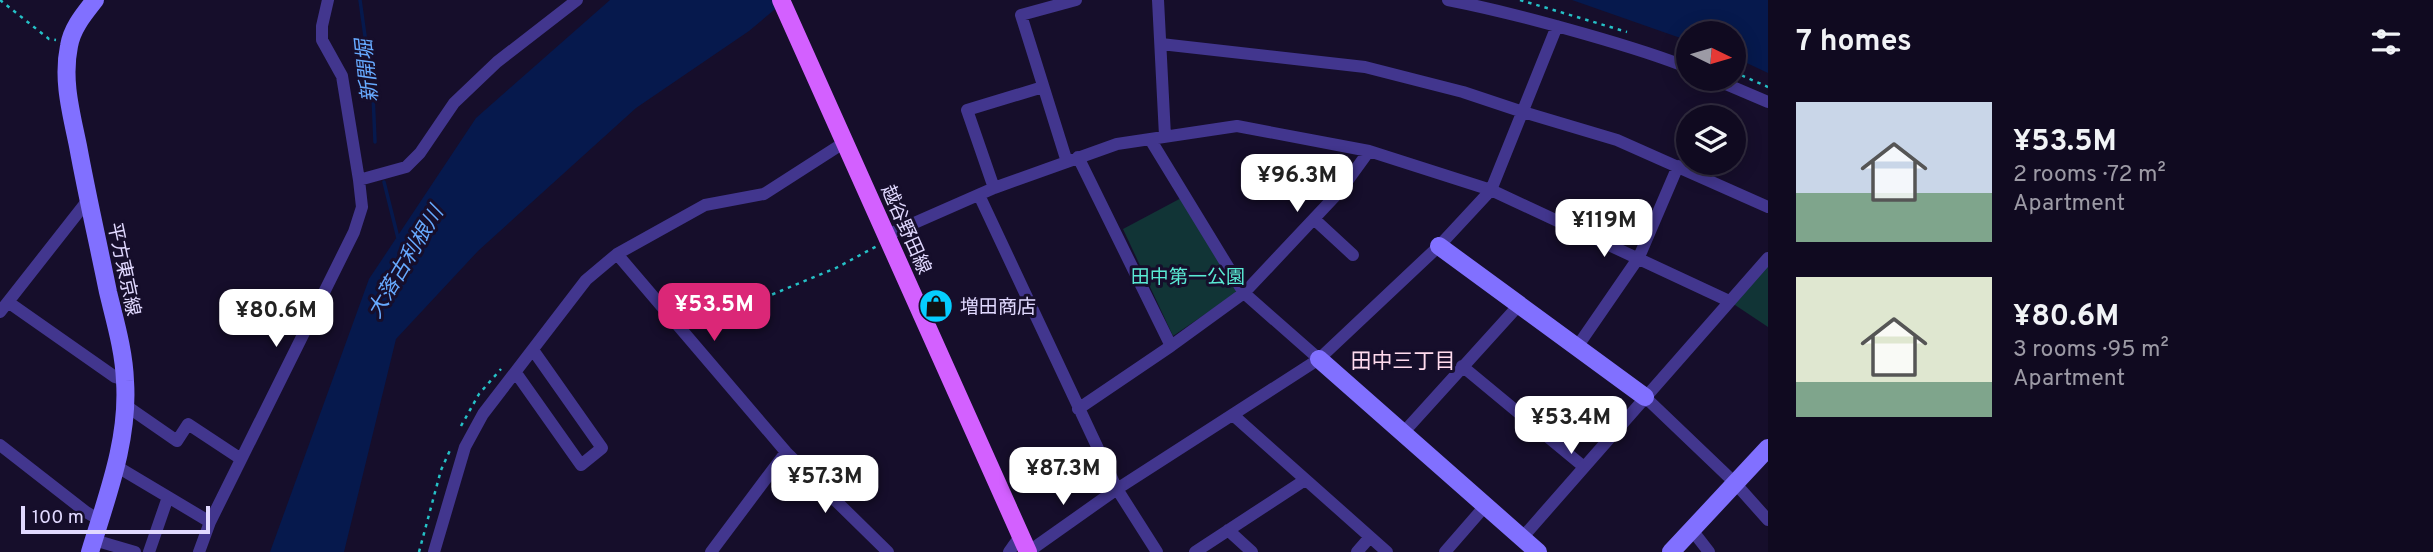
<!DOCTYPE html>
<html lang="en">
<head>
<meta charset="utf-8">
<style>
  :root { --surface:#100a20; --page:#1e182d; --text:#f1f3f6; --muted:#9c9aa5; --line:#302b3e; --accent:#db2777 }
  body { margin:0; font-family:Overpass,"Noto Sans JP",sans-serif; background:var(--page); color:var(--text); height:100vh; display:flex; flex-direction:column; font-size:26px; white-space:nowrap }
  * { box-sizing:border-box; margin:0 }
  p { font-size:23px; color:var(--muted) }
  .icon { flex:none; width:38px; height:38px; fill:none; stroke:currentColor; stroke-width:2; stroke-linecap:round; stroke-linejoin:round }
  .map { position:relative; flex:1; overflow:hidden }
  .side { display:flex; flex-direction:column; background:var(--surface); width:665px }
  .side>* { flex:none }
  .needle { width:46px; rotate:95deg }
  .tools { position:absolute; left:1676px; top:21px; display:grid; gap:14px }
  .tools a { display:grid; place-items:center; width:70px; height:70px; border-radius:50%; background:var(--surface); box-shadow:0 4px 18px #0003,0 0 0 2px var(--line); font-size:35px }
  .scale { position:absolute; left:21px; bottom:18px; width:189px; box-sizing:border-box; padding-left:7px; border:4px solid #e1d9ff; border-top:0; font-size:19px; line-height:24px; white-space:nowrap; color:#e1d9ff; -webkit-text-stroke:5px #160e2b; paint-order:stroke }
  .price { position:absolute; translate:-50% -60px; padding:0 16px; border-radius:14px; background:#fff; color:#222; font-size:23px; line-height:46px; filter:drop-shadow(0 2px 4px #0008) }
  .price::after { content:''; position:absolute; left:50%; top:42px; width:21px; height:16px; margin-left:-10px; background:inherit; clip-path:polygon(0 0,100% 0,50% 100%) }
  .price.current { background:var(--accent); color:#fff }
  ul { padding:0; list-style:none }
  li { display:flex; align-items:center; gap:21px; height:175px; padding:0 28px }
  li span { display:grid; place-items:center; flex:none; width:196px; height:140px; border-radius:0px; color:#555 }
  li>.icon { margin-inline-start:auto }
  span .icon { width:84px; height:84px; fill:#fffc; stroke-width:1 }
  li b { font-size:30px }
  h2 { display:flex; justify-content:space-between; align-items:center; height:84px; padding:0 28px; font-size:30px }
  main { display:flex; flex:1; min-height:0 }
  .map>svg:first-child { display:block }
  .green { fill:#113436 }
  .water { fill:#06194d }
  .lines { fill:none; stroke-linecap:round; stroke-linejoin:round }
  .stream { stroke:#06194d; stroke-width:3.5 }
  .path { stroke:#25c1c7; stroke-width:2.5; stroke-dasharray:3.5 5; stroke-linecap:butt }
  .street { stroke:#42368e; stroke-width:12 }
  .secondary { stroke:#8170ff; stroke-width:18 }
  .primary { stroke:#d360ff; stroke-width:18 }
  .labels { text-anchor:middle; stroke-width:6; stroke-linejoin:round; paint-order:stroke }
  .street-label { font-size:19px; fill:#e1d9ff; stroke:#160e2b }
  .park-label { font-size:19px; fill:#5aead4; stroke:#160e2b }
  .poi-label { font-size:19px; fill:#e1d9ff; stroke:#160e2b; text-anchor:start }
  .water-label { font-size:21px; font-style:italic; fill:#67aaff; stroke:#160e2b }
  .neighbourhood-label { font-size:21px; fill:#ffdbee; stroke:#160e2b }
</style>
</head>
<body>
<main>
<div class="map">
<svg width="1768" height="552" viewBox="0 0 1768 552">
  <rect width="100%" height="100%" fill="#160e2b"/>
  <path class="green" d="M1185,196L1242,289L1173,336L1123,229Z
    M1768,258V327L1729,301Z"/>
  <path class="water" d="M610,0H786L749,31L636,108L478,251L396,339L344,552H270L369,279L476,118Z
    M1572,0H1768V73L1734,57V33H1689V41Z"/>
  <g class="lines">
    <path class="stream" d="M360,0L373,94L375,142
      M384,182L398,238"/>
    <path class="path" d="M0,0L49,39L56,40
      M1520,0L1627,32
      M1734,72L1768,87
      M725,314L836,268L877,246
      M461,426L479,394L501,369
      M419,552L441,470L451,448"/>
    <path class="street" d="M1158,0L1165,136
      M1448,0C1494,9 1540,21 1585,34C1620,44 1655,54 1689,68
      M1161,44L1365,67L1463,92L1523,112L1617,140L1768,207
      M1714,79L1768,102
      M1150,139L1244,293L1319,359
      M1078,157L1171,346
      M1067,162L1021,15L1076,0
      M359,180L406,167L420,153L454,103L497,62L577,0
      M994,188L967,110L1043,87
      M979,195L1117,489L1157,552
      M1314,219L1353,255
      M887,235L994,188L1117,144L1237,126L1369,151L1491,190L1729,301
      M617,254L786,452L888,552
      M8,302L115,377L125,380
      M0,312L88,200
      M1577,347L1639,257L1678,166
      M1462,366L1584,467
      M516,373L581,465L602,448L533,350
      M1645,397L1735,483L1768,520
      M125,405L177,441L188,424L241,459
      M1078,409L1171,346L1244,293L1340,191L1369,151
      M1233,415L1387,552
      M1403,433L1519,305
      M0,445L86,512L100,520
      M116,466L210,522
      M1228,530L1252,552
      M1692,530L1709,552
      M1522,538L1768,258
      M94,540L135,552
      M149,552L168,497
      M199,552L210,522L354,232L362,207L359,180L342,76L322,40V26L328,0
      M434,552L465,447L483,414L586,280L617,254L705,205L764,194L845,142
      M711,552L786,452
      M1009,552L1021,535
      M1028,552L1117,489L1319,359L1439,246L1491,190L1557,26
      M1195,552L1305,480
      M1357,552L1370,537
      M1445,552L1485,506"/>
    <path class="secondary" d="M1439,246L1645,397
      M1319,359L1538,552
      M90,552C107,496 129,440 125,381C124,351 115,321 108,292C98,243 87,195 78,146C71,112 62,80 69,46C72,28 84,14 95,0
      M1671,552L1768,448"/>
    <path class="primary" d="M781,0L1028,552"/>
  </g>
  <defs>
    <g id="shop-disc" transform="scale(1.75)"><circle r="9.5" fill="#05ceff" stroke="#160e2b"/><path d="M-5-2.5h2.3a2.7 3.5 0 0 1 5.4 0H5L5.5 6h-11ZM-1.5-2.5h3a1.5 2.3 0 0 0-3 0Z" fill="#111"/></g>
  </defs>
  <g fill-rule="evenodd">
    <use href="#shop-disc" x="936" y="306"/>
  </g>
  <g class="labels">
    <g class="street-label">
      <text transform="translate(907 229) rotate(66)" y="7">越谷野田線</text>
      <text transform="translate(125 269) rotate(78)" y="7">平方東京線</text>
    </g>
    <g class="park-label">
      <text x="1188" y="283">田中第一公園</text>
    </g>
    <g class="poi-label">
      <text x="960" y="313">増田商店</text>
    </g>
    <g class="water-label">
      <text transform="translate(367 71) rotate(-96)" y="7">新開堀</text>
      <text transform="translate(405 262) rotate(-59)" y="7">大落古利根川</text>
    </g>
    <g class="neighbourhood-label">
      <text x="1403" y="368">田中三丁目</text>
    </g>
  </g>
</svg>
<div class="tools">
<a><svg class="needle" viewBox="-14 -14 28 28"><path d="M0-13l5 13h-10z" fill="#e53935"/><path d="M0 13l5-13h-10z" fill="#9c9aa5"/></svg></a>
<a><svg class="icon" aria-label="layers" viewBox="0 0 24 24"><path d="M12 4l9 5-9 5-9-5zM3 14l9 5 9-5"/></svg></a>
</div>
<div class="scale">100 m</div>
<b class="price" style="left:1297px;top:214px">¥96.3M</b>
<b class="price" style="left:1604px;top:259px">¥119M</b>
<b class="price current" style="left:714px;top:343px">¥53.5M</b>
<b class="price" style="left:276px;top:349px">¥80.6M</b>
<b class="price" style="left:1571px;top:456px">¥53.4M</b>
<b class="price" style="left:1063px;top:507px">¥87.3M</b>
<b class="price" style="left:825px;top:515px">¥57.3M</b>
</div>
<section class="side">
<h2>7 homes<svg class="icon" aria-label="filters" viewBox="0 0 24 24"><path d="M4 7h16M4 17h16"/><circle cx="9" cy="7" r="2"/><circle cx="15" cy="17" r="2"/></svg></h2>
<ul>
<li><span style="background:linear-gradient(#c9d6e8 65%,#7fa58c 0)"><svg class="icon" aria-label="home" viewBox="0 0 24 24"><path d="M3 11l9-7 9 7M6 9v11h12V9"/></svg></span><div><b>¥53.5M</b><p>2 rooms · 72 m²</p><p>Apartment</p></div></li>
<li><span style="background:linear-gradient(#dfe7d0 75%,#7fa58c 0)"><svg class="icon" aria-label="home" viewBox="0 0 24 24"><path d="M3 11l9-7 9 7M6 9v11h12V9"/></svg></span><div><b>¥80.6M</b><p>3 rooms · 95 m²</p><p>Apartment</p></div></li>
</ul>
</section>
</main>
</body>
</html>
